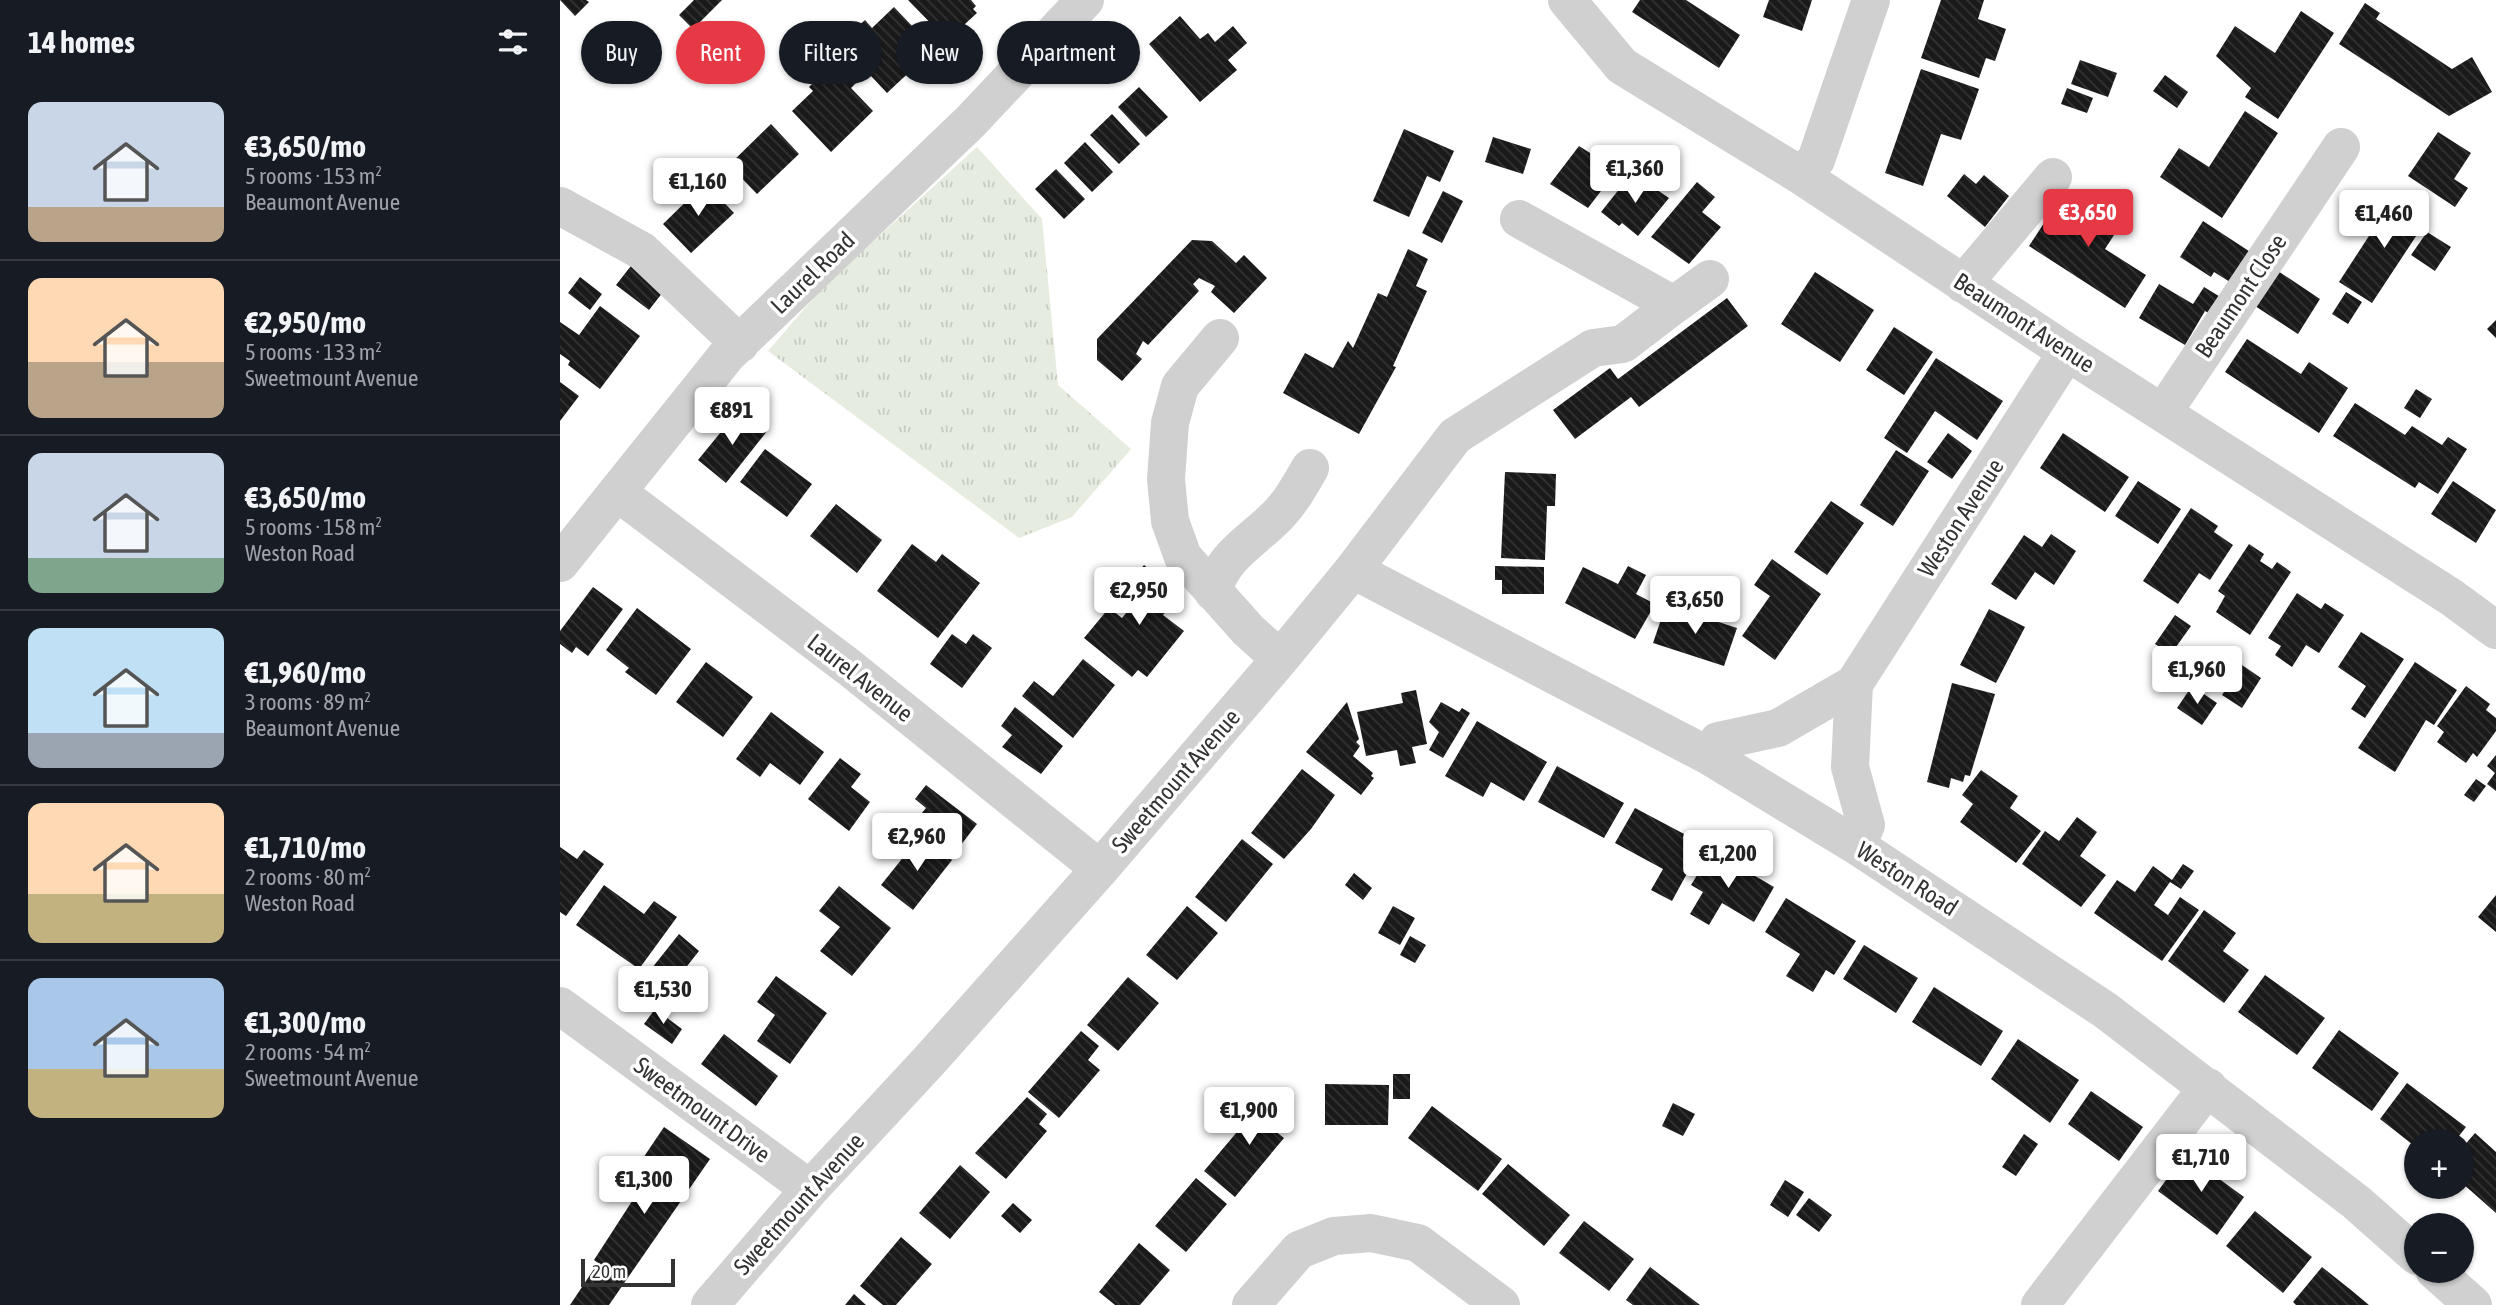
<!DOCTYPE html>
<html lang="en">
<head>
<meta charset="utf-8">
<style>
  :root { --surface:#171b24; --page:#242831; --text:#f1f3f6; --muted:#9ea1a6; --line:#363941; --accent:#e63946 }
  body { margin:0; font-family:"Asap Condensed",sans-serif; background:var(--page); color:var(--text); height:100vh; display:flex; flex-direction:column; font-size:26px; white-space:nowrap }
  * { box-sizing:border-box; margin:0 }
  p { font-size:23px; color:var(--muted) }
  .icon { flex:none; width:38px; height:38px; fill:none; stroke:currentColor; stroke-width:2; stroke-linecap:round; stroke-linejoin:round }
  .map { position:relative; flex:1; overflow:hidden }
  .sheet { display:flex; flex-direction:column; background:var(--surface); width:560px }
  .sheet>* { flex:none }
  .hud { position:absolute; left:21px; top:21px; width:665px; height:63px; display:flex; gap:14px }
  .fabs { position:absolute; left:1844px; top:1129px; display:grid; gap:14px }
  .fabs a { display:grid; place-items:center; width:70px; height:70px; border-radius:50%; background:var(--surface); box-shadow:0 2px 5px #0004; font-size:35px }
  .scale { position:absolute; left:21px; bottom:18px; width:94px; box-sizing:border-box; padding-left:7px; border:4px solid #333; border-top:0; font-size:19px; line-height:24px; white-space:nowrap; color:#333; -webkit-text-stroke:5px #fff; paint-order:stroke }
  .price { position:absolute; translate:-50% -60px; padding:0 16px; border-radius:7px; background:#fff; color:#222; font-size:23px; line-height:46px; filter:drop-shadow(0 2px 4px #0008) }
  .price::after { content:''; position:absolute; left:50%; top:42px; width:21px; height:16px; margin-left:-10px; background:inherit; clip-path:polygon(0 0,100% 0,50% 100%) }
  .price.selected { background:var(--accent); color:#fff }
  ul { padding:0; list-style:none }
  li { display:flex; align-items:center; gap:21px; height:175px; padding:0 28px }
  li+li { border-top:2px solid var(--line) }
  li span { display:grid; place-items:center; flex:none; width:196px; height:140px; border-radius:14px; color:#555 }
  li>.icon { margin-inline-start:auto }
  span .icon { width:84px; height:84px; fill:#fffc; stroke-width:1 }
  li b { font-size:30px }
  h2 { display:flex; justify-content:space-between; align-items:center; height:84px; padding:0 28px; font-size:30px }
  .tag { padding:0 24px; border-radius:32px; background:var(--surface); box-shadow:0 2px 5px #0004; font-size:24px; line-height:63px }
  .tag.selected { background:var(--accent); color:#fff }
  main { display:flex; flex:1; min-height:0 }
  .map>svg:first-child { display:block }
  .grass { fill:url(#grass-tufts) }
  .building { fill:url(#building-back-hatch) }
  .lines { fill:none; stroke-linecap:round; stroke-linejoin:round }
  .minor { stroke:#d0d0d0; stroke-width:38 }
  .labels { text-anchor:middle; stroke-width:7; stroke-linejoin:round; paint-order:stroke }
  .street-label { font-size:24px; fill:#333; stroke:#fff }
</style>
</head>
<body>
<main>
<section class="sheet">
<h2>14 homes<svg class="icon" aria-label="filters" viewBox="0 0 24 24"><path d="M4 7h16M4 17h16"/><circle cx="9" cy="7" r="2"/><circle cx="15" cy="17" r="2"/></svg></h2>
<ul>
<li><span style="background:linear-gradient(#c9d6e8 75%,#b9a48a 0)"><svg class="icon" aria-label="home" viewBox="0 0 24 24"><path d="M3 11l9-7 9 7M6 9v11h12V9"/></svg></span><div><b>€3,650/mo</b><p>5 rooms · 153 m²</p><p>Beaumont Avenue</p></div></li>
<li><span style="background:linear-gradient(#ffd9b3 60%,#b9a48a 0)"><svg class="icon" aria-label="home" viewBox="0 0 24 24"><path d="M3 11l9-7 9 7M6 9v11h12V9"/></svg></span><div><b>€2,950/mo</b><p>5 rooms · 133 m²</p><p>Sweetmount Avenue</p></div></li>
<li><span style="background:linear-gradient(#c9d6e8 75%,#7fa58c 0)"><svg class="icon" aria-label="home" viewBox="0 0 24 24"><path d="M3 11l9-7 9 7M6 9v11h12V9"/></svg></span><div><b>€3,650/mo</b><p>5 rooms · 158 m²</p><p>Weston Road</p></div></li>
<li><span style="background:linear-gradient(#bfe0f5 75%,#9aa5b1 0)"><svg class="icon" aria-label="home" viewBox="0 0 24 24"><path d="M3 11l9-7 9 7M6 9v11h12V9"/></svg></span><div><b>€1,960/mo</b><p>3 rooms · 89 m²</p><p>Beaumont Avenue</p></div></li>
<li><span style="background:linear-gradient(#ffd9b3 65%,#c2b280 0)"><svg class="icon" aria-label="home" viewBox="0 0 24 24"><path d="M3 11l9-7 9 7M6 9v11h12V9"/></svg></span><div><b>€1,710/mo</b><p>2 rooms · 80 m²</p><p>Weston Road</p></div></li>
<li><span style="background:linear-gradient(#a9c7e8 65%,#c2b280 0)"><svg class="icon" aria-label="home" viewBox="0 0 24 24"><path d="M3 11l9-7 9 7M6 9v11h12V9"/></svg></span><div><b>€1,300/mo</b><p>2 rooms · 54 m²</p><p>Sweetmount Avenue</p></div></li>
</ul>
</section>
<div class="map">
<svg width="1936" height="1305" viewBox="0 0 1936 1305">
  <defs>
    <pattern id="grass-tufts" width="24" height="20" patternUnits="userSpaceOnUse" patternTransform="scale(1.75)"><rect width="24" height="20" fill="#e6ecdf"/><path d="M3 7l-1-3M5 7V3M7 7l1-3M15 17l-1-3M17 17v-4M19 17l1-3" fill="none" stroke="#c6cbc0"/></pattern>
    <pattern id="building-back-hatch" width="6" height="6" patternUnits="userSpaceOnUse" patternTransform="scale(1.75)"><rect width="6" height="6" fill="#1a1a1a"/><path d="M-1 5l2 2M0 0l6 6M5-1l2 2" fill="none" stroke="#333"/></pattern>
  </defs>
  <rect width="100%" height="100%" fill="#fff"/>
  <path class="grass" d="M417,147L482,219L498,385L571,449L512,517L459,538L208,351L264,286Z"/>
  <path class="building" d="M0,0H26L29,2L15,16Z
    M134,0H162L133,29L119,15Z
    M348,0H411L416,6L413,9L417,13L393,35L390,32L384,37Z
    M1080,0H1126L1180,35L1159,68L1072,12Z
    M1209,0H1252L1242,31L1203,17Z
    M1381,0H1424L1418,19L1446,29L1435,61L1426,58L1419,78L1361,58Z
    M1805,3L1820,13L1816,19L1892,69L1912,57L1932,92L1889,116L1779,44Z
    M334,7L374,49L327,93L280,43L305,20L312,28Z
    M1741,11L1774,33L1718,119L1685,97L1691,88L1656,56L1675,26L1715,53Z
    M620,16L640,39L648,33L655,42L673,26L687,43L668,60L677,70L640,102L589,44Z
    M279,57L300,79L291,88L313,111L271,152L232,111L253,91L249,87Z
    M1520,60L1557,73L1548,97L1511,84Z
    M1361,69L1419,89L1401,140L1381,134L1363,186L1325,173Z
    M1605,75L1628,92L1617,108L1593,91Z
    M579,87L608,117L586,137L558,107Z
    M1507,88L1533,98L1527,113L1501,104Z
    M1685,111L1718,133L1662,218L1600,177L1619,148L1649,167Z
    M552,114L580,144L559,164L530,135Z
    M211,124L239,154L197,194L169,165Z
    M844,129L894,151L880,182L867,176L849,217L813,201Z
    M1878,132L1911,153L1894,179L1908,188L1895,207L1848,176Z
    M933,137L971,149L963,174L925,162Z
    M525,142L553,172L532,192L504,163Z
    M1019,146L1057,170L1028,208L990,184Z
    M496,169L525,199L504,219L475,189Z
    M1072,173L1109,198L1078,236L1062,223L1059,226L1041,212Z
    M1404,174L1416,184L1424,175L1449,196L1425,227L1387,196Z
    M1137,182L1155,197L1142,212L1161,227L1129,264L1091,237Z
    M145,183L174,213L131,253L103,224Z
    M883,191L903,201L882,243L862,233Z
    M1505,191L1528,206L1517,223L1526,229L1543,203L1565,218L1545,249L1586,275L1565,308L1469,246Z
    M1835,196L1868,218L1812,303L1779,282Z
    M1643,221L1698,257L1678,287L1654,272L1651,277L1620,257Z
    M1867,232L1891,247L1875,271L1851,255Z
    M632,240L652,241L676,263L684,255L707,278L674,313L651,292L655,286L639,278L633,284L639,291L588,345L583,341L576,354L582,359L562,381L537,360V339Z
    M848,249L868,259L856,286L867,291L833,366L836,367L799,434L723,393L745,353L773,368L788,341L793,348L818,293L827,297Z
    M74,262L107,287L89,310L56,285Z
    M1718,271L1760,299L1738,334L1695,306Z
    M1255,272L1314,310L1280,362L1221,324Z
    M20,277L42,294L30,310L8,293Z
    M1599,284L1633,304L1644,287L1667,301L1657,318L1645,311L1625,345L1579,318Z
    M1786,292L1802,302L1788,324L1772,314Z
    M1167,298L1188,326L1079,407L1071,397L1015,439L993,410L1050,368L1058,379Z
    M40,306L80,336L40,389L8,365L10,361L0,354V322L19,335Z
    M1936,320V338L1927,329Z
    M1334,327L1373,352L1344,395L1306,370Z
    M1687,339L1741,374L1749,362L1788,388L1759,433L1665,372Z
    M1376,358L1443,401L1417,440L1375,411L1347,453L1324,438Z
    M0,382L19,396L0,421Z
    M1856,389L1872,399L1860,418L1844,408Z
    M1795,403L1845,435L1852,426L1882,445L1888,437L1907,449L1878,494L1859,482L1855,488L1773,436Z
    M174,416L185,424L192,417L208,430L166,483L138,460Z
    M1388,433L1412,451L1392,479L1367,462Z
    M1503,433L1569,477L1545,512L1480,468Z
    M205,449L252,484L227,517L180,482Z
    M1336,450L1369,471L1333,526L1300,505Z
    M945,472L996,474L995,506H987L985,560L941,558Z
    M1578,481L1621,509L1598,544L1555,516Z
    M1893,481L1936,510L1916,543L1871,514Z
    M1271,501L1304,523L1267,575L1234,552Z
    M276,504L322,540L297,573L250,536Z
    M1631,508L1658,526L1654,532L1673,545L1650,580L1639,573L1618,604L1583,581Z
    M1491,534L1516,551L1494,585L1475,572L1456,600L1431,584L1464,535L1482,547Z
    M352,544L376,562L382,554L420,583L378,638L317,591Z
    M1689,544L1704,554L1700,561L1712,569L1717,562L1731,572L1690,635L1656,612L1665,596L1658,591Z
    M1212,559L1261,594L1215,660L1182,636L1210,596L1194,585Z
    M584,565L620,595L603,615L624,631L587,677L578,670L572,677L524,638L549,608L562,618L580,596L568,585Z
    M935,566L984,567V594H942V580H935Z
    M1068,566L1086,575L1076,594L1095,604L1075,639L1005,603L1023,567L1058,584Z
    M33,587L63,609L28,656L16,647L12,653L0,644V631Z
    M1737,593L1761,609L1765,603L1784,615L1759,653L1746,645L1732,667L1715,655L1721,646L1708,638Z
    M1106,605L1177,628L1164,666L1093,643Z
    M77,608L131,649L96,695L65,672L69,668L46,650Z
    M1429,609L1465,627L1436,683L1400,665Z
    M1615,615L1631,626L1611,654L1595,644Z
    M1801,632L1844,659L1805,718L1791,709L1806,686L1778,667Z
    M392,634L406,644L413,634L432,648L402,688L370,664Z
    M523,659L555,685L513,738L462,696L474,681L493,696Z
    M146,662L193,697L163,737L116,702Z
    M1855,662L1897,690L1874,725L1866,720L1835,772L1798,748Z
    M1682,665L1701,678L1682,708L1662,695Z
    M1392,683L1435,694L1410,776L1405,775L1403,782L1391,778L1389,788L1367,782Z
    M1632,686L1657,703L1642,725L1617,708Z
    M1906,686L1930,704L1926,710L1936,718V731L1917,757L1913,753L1906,763L1877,742L1884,732L1877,726Z
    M856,690L867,744L852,747L856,763L840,766L837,750L806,756L797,712L843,703L841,693Z
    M787,702L799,739L796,742L800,746L793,756L813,773L811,776L814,778L801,795L746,752Z
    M881,702L899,712L902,708L910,713L883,758L869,750L879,732L869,722Z
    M455,707L503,746L481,774L442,747L452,735L441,726Z
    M211,712L264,752L240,785L210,763L200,777L176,759Z
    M917,721L987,762L964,801L931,782L923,797L885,776Z
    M1936,755V791L1927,784L1935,773L1927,766Z
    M280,758L301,774L291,787L310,802L289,831L248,799Z
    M997,766L1064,803L1044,838L978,802Z
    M742,769L775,795L751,829L724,859L691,833Z
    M1421,770L1458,796L1450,808L1481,831L1456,863L1400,822L1413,804L1402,795Z
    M1916,779L1926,786L1914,802L1904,795Z
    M366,785L417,824L397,850L357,819L366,808L355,799Z
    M1075,808L1143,844L1112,901L1091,890L1103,869L1055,843Z
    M1517,817L1537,832L1520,856L1546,875L1521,907L1462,864L1485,831L1499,841Z
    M361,835L392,860L353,910L321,885Z
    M682,839L713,864L666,922L635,897Z
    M0,847L17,859L24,850L44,864L6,916L0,912Z
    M1152,851L1214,887L1194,922L1162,903L1149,925L1130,914L1143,892L1131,885Z
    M1623,864L1634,871L1621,889L1610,882L1594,905L1608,915L1620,897L1639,910L1602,961L1534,913L1557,880L1575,892L1593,866L1612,880Z
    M794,873L812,888L803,900L785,885Z
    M44,885L84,914L94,901L117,917L79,969L16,925Z
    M279,886L331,928L292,976L260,951L280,927L259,911Z
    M1936,895V932L1918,917Z
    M1226,898L1296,941L1274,975L1266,970L1253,992L1226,976L1240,954L1205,932Z
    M627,906L658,933L617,980L586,955Z
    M833,906L855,918L840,945L818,933Z
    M1644,910L1676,933L1663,951L1689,970L1664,1003L1608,961Z
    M119,934L139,951L109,989L88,973Z
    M850,936L866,945L855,963L840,955Z
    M1304,945L1358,978L1336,1013L1283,979Z
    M1705,975L1765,1018L1737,1055L1678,1012Z
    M216,976L267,1013L230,1064L197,1041L215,1015L197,1002Z
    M568,977L599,1003L558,1051L527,1025Z
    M1374,987L1443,1031L1421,1066L1352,1022Z
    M95,1009L122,1029L112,1044L84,1024Z
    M1779,1030L1839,1073L1812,1111L1752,1068Z
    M521,1031L539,1046L528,1060L540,1070L499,1118L468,1092Z
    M164,1034L218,1076L196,1106L141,1064Z
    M1458,1039L1519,1080L1490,1123L1431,1079Z
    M833,1074H850V1099H833Z
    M1847,1083L1906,1127L1895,1141H1857V1148L1820,1119Z
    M765,1084L829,1085L828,1125H765Z
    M1531,1091L1583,1127L1559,1161L1508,1124Z
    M710,1093L731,1111L715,1131L724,1138L675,1197L644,1171Z
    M467,1097L487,1114L479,1124L487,1131L446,1179L415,1153Z
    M1113,1103L1135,1114L1123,1136L1102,1126Z
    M872,1106L942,1159L918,1191L848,1138Z
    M104,1127L150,1159L49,1305H10L38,1263L34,1260L87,1178L75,1170Z
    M1915,1133L1936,1152V1213L1902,1183V1148Z
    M1464,1134L1478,1144L1456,1176L1442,1167Z
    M1625,1154L1684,1197L1657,1235L1598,1191Z
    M948,1164L1010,1215L984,1246L922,1194Z
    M400,1165L430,1192L390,1239L359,1213Z
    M636,1178L667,1204L626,1252L595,1226Z
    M1225,1180L1244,1192L1228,1217L1210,1205Z
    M1249,1198L1272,1215L1259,1232L1236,1215Z
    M453,1203L472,1220L460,1233L441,1216Z
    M1695,1211L1752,1257L1723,1293L1666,1246Z
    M1024,1221L1074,1259L1049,1291L999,1253Z
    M341,1237L372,1264L336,1305H323L300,1286Z
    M579,1243L610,1270L580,1305H555L539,1292Z
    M1090,1267L1140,1305H1073L1066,1300Z
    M1762,1267L1791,1290L1809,1305H1736L1733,1302Z
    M294,1294L306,1305H285Z"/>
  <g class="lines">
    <path class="minor" d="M1007,0L1062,66L1240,175L1507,352L1891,597L1936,630
      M1240,175L1256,160L1311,0
      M0,206L82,251L180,344
      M1403,284L1493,177
      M1114,305L1150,279
      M660,338L620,386L610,423L606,479L610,521L623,557L688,630L720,659
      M1604,411L1781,147
      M57,492L290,668L540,869
      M0,563L167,355L411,121L525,0
      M793,570L1149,756L1297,846L1545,1010L1796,1202L1857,1256
      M653,592C661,557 691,542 715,518C730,504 740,485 750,468
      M1294,684L1290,767L1306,825L1297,846
      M1149,756L1158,741L1218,728L1294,684L1507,352
      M0,1006L250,1189
      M1874,1270L1913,1305
      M150,1305L250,1189L369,1061L540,869L720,659L793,570L895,436L1033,348L1063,344L1114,305L959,219
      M691,1305L739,1250L774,1236L811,1233L858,1243L941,1305
      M1480,1305L1648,1087"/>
  </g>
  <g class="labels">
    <g class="street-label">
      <text transform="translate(253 273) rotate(-44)" y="8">Laurel Road</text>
      <text transform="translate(1681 296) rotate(-56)" y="8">Beaumont Close</text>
      <text transform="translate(1464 323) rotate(33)" y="8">Beaumont Avenue</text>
      <text transform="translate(1401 518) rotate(-57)" y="8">Weston Avenue</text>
      <text transform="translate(300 678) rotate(38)" y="8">Laurel Avenue</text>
      <text transform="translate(616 781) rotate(-49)" y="8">Sweetmount Avenue</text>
      <text transform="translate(1347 879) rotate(33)" y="8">Weston Road</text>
      <text transform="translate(142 1110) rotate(36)" y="8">Sweetmount Drive</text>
      <text transform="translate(239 1204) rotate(-48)" y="8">Sweetmount Avenue</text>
    </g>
  </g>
</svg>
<div class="fabs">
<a>+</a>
<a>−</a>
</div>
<div class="scale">20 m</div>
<b class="price" style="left:1075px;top:205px">€1,360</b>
<b class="price" style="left:138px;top:218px">€1,160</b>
<b class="price selected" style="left:1528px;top:249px">€3,650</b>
<b class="price" style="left:1824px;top:250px">€1,460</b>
<b class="price" style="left:172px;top:447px">€891</b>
<b class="price" style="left:579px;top:627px">€2,950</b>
<b class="price" style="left:1135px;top:636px">€3,650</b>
<b class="price" style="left:1637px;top:706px">€1,960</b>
<b class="price" style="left:357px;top:873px">€2,960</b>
<b class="price" style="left:1168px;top:890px">€1,200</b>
<b class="price" style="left:103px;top:1026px">€1,530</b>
<b class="price" style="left:689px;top:1147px">€1,900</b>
<b class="price" style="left:1641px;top:1194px">€1,710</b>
<b class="price" style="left:84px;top:1216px">€1,300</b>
<div class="hud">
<a class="tag">Buy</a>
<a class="tag selected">Rent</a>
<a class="tag">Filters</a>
<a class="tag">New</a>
<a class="tag">Apartment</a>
</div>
</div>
</main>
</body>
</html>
